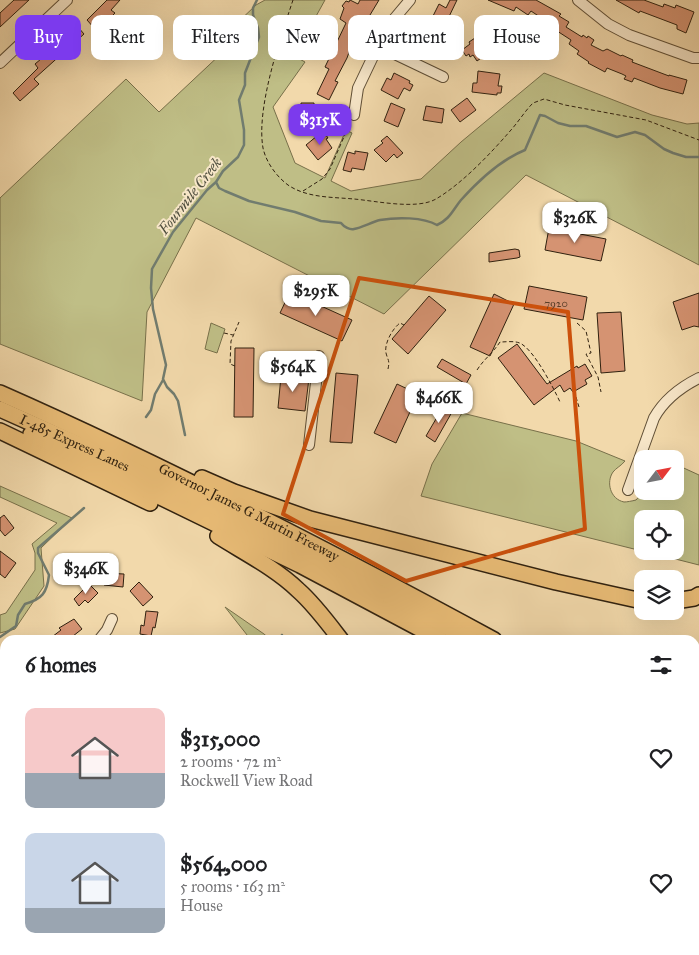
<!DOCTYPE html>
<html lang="en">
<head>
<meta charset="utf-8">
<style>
  :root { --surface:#fff; --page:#f6f6f6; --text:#202124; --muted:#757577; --accent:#7c3aed }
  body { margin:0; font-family:"IM FELL Great Primer",serif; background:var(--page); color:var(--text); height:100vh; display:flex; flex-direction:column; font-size:19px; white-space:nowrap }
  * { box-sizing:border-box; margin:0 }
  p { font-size:16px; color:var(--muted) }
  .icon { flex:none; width:28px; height:28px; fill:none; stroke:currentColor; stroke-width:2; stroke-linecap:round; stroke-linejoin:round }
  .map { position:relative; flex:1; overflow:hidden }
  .sheet { position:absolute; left:0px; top:635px; width:700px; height:320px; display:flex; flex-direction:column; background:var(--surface); border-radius:15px 15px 0 0; box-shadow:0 5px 20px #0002 }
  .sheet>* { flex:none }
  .hud { position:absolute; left:15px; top:15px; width:670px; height:45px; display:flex; gap:10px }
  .needle { width:32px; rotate:58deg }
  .buttons { position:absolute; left:634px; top:450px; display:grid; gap:10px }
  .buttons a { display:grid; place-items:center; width:50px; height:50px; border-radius:10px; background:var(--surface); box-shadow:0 5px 20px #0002; font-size:25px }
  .price { position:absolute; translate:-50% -42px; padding:0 11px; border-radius:10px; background:#fff; color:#222; font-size:16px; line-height:32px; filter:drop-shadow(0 1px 2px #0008) }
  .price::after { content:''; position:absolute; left:50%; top:30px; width:15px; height:11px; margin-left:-8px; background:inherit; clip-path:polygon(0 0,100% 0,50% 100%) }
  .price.current { background:var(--accent); color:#fff }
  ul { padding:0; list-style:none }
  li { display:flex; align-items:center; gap:15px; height:125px; padding:0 25px }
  li span { display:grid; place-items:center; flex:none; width:140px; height:100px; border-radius:10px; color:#555 }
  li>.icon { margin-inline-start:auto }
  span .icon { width:60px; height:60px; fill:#fffc; stroke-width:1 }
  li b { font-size:21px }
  h2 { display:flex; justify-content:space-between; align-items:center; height:60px; padding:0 25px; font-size:21px }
  .pill { padding:0 18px; border-radius:10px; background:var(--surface); box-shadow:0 5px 20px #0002; font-size:18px; line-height:45px }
  .pill.current { background:var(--accent); color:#fff }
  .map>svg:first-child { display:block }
  .green { fill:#bfbe86; stroke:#78704a }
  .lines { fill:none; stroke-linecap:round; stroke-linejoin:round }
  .stream { stroke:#717c6f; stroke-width:2.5 }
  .building { fill:#d59372; stroke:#30210f }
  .minor-casing { stroke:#604f36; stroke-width:12 }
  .major-casing { stroke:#30210f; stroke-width:15 }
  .highway-casing { stroke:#30210f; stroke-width:18 }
  .path { stroke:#30210f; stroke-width:1; stroke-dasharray:4 2.5; stroke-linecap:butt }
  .minor { stroke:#f7e6c8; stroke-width:10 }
  .major { stroke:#e9bc76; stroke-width:12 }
  .highway { stroke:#e9bc76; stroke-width:15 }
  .marked { fill:none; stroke:#cc510c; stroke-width:4; stroke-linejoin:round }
  .labels { text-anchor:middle; stroke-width:4; stroke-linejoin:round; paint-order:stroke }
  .number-label { font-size:11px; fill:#593e28 }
  .street-label { font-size:14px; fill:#30210f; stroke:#f7e6c8 }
  .water-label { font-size:15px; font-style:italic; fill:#504f3f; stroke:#f7e6c8 }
</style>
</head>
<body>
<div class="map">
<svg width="699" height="955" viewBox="0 0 699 955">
  <rect width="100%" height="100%" fill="#f2d9ab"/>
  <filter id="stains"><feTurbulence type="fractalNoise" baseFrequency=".004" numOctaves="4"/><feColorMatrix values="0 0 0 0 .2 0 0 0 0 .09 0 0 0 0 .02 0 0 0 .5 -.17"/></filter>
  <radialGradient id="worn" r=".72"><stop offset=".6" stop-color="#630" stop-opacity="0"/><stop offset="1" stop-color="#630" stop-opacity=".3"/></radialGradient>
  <path class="green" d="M265,0H325L294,56L305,62L273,107L295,163L325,178L346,130L352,133L331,181L351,191L421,179L461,142L544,73L652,115L687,124L699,123V265L526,175L384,314L196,218L147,312L142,401L0,344V198L126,79L159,112L224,51L234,26L256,5Z
    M211,323L225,329L217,353L205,349Z
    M462,413L576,441L625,461C621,466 616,468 613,472C606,482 610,499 624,502C627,502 632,501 636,500L644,491H675V464L699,475V565L644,551H675V519H642V551L421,496L432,464Z
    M0,486L72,518L41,548L44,586L15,629L0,633V615L6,613L35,570V553L32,544L57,523L0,497Z
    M225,607L264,634L271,640H251Z
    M245,950H529L539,955H244Z"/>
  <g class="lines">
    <path class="stream" d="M216,182L219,188L225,191L249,201L295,212L321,221L341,223C344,227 350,230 354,229C361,228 372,222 380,220C397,217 423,217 437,225C450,219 452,211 461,200C479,180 500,160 525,150L540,115L545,116L558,123L570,126H586L617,137L635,132L645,135L664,149L673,153L686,157H699
      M146,417L151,410L155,394L163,380
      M185,435L178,401L174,394L167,387L163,379L166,365L153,309L151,288L152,269L173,232L207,190L216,182L223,171L238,157L244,145V130L239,100L245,85V73L259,37L258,28L253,15V8L257,0
      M282,635L283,640
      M0,637L16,626L18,615L25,604C42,599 47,593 49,575L38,553V548L84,508
      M263,950L264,955"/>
  </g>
  <path class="building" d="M14,0H29L0,27V13Z
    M107,0H120L111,10L115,13L104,24L102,22L95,29L87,20Z
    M350,0L358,4L360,0H379L367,20L365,19L356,33L347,58L335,81L338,82L329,100L317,94L329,69L325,67L346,23L340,19L344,8L342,6L346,1L349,2Z
    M450,0H457L444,27L431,20L439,4L446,8Z
    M488,0H536L561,14L559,16L569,22L566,27L582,37L583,35L587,38L588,36L594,40L591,45L603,51L607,49L621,56L622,55L633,60L632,62L669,76V75L687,80L683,94L660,88L634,78L632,82L624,79L626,76L622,74L607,68L605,72L588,63L589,62L577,54L579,51L569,44L571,40L554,29L551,28L549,32L542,28L546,21L531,11L528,15L516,7L514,11Z
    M616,0H644L663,7L664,4L675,8L676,5L694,12L686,33L677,29V25L640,11L639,13Z
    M78,27L84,34L34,79L39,84L20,101L13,93L38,68L35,64L59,44L58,43L70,32L72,33Z
    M418,27L433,35L430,42L434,44L431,50L427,48L425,52L407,43L411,35L413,37Z
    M475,38L488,53L477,61L473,55L470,57L469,54L466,56L462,50L470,44L469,42Z
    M478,71L500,74L498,86H502L501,93H497V95L472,92L473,83H477Z
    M394,73L410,81L409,83L413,85L410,91L404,88L398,99L381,90L387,78L391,80Z
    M467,98L476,110L460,122L451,110Z
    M301,103H314V111H317V115H319V122L301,123Z
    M391,103L405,109L398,127L384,121Z
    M426,106L444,109L442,123L423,120Z
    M323,131L328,138L326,139L332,148L318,160L306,145Z
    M387,136L403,153L397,158L394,154L386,162L374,150L383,143L381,141Z
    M355,151L368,153L364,170L352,168L351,172L343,170L348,152L355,154Z
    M549,228L606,239L601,261L545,250Z
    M515,249L519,250L520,257L517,258L489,262V253Z
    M529,286L587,297L583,320L524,309Z
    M290,292L352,320L342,341L280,313Z
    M699,293V327L694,326L682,330L673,302Z
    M494,294L514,304L490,356L470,347Z
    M429,296L446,310L408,354L392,339Z
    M621,312L625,371L601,373L597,313Z
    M517,344L547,384L577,366L578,368L585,364L592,376L585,380L587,384L573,392L570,388L564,392L560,385L534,405L498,358Z
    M235,348H254L253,417H234Z
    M442,359L471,375L466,384L437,367Z
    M336,373L358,375L352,443L330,442Z
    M281,376L309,378L305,411L278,408Z
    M397,384L418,394L396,443L374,433Z
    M443,407L452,412L435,442L426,436Z
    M4,515L14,528L5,536L0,530V518Z
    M0,551L16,563L5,578L0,574Z
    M104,573L124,574L123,587L104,585Z
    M139,582L153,597L143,606L130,591Z
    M89,584L98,593L88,603L85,600L79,606L74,599Z
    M146,611L158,612L155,628L153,627L151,636L140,634L141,625L144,626Z
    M74,619L82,629L68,640H48L61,630L59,628Z"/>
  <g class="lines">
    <g class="minor-casing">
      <path id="minor" d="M578,0L608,24L629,35L693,58H699
        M378,46L443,77
        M0,63L67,0
        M354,115L358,88L378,46L394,19L410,0
        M309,445L319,356
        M628,490L654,418C664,400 681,387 699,378
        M99,640L107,630L112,619
        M0,728L5,722
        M0,802L5,801
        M79,950L93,955
        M4,955L18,950
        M150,955L156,950"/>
    </g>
    <g class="major-casing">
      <path id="major" d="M695,715L699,706
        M695,732L699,723
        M589,955L591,950
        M602,955L604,950"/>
    </g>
    <g class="highway-casing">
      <g id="highway">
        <path id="s1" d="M0,393C168,467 332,552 494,640"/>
        <path id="s2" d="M0,409L116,461L223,513L472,640"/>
        <path d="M0,431L150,503"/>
        <path d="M31,434L300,565L441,640"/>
        <path d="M202,478L234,492L310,519L556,582L642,601"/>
        <path d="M218,536C245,553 275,568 298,590C314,604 328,623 341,640"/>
        <path d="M675,601L694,598L699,595"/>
        <path d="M695,751L699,753"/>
        <path d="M695,764L699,766"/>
        <path d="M695,776L699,778"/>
        <path d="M695,790L699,792"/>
        <path d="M695,918H699"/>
        <path d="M575,950L577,955"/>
        <path d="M615,955L620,950"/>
      </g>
    </g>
    <path class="path" d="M293,0C280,39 256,108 263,148C266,162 276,176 288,185C307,198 332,197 354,199C376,201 417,210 436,199C463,183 491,153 511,130C519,121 525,111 533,103L544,99L565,105L646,120L699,140
      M303,191L322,179L330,169L350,123
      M577,323L586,331L591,353L586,354L598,377L601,392
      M224,333L233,335
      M235,366L230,364L231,341L239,322
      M388,369C390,360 388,361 386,353C384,343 393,328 400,323L404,325
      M477,370C484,359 492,354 500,342C507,342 517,340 523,345C536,354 553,387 560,402
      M576,397L579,407"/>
    <use href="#minor" class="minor"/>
    <use href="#major" class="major"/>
    <use href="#highway" class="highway"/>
  </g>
  <path class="marked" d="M359,278L568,312L585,529L406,581L283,514Z"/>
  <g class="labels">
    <g class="number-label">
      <text x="556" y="307">7920</text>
    </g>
    <g class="street-label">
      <text dy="5" stroke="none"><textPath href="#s2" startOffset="82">I-485 Express Lanes</textPath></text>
      <text dy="5" stroke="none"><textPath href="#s1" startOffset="276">Governor James G Martin Freeway</textPath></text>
    </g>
    <g class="water-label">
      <text transform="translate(190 196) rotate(-52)" y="5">Fourmile Creek</text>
    </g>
  </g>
  <rect width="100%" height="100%" filter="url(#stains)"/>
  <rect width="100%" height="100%" fill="url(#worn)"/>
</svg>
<div class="buttons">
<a><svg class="needle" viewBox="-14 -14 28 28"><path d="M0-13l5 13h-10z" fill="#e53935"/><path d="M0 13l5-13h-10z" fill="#757577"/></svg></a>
<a><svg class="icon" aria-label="locate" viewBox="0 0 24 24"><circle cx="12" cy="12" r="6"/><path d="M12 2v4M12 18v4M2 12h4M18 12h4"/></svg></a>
<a><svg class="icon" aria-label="layers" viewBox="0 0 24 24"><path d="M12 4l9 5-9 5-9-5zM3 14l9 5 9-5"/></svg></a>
</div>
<b class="price current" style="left:320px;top:146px">$315K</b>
<b class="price" style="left:575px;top:244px">$326K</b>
<b class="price" style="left:316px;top:317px">$295K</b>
<b class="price" style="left:293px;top:393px">$564K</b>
<b class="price" style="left:439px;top:424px">$466K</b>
<b class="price" style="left:86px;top:595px">$346K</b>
<div class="hud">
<a class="pill current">Buy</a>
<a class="pill">Rent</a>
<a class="pill">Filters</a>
<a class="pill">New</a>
<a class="pill">Apartment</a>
<a class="pill">House</a>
</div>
<section class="sheet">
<h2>6 homes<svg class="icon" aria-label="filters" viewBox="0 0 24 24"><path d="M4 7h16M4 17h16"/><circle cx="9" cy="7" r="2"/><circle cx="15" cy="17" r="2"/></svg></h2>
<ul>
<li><span style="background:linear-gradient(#f6c9c9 65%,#9aa5b1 0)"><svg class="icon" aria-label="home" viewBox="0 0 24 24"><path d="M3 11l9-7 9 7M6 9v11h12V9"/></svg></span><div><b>$315,000</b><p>2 rooms · 72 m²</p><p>Rockwell View Road</p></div><svg class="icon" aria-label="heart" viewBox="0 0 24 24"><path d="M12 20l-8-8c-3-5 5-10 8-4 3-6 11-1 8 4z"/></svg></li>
<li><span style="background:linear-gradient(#c9d6e8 75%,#9aa5b1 0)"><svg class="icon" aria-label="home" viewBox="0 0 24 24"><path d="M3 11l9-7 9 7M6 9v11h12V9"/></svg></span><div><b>$564,000</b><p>5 rooms · 163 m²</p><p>House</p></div><svg class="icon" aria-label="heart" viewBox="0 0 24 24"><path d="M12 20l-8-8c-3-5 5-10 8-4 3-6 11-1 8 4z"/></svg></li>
</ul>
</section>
</div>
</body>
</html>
